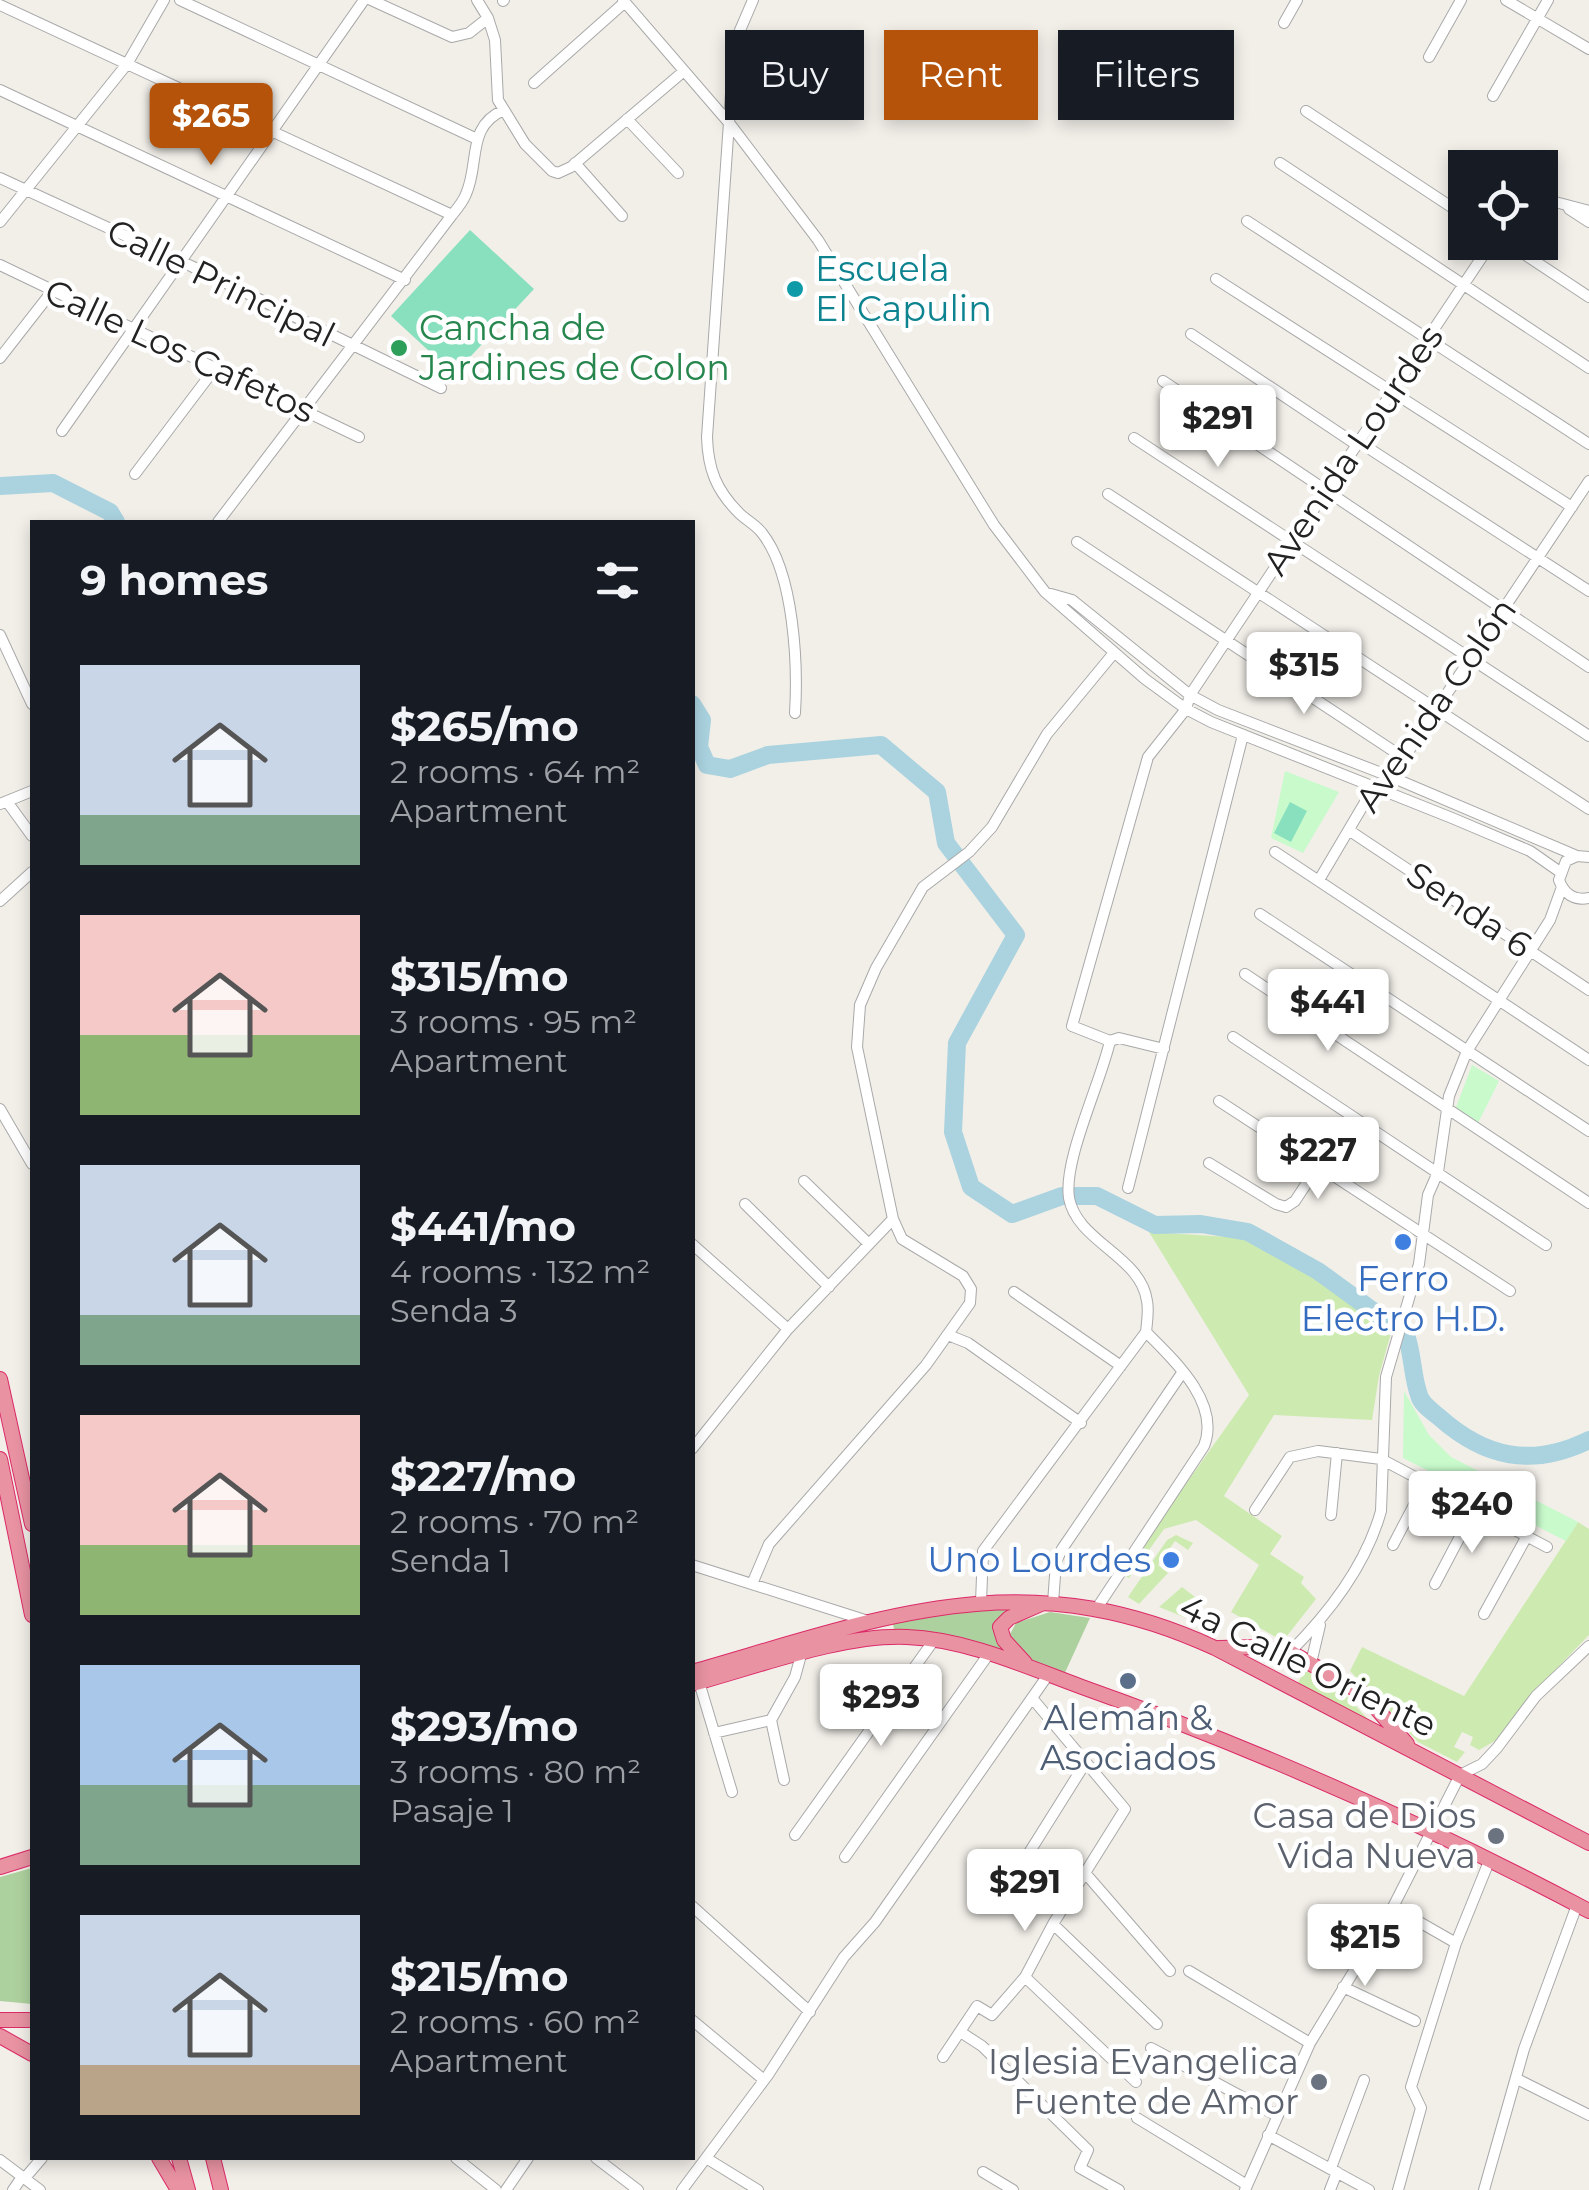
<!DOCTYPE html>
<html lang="en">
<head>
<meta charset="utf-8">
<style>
  :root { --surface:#171b24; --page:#20242c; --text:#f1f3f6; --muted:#9ea1a6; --accent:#b45309 }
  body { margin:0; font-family:Montserrat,sans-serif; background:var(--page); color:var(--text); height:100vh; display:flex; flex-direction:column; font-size:38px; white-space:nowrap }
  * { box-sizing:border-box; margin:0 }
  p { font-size:32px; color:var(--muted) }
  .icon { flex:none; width:55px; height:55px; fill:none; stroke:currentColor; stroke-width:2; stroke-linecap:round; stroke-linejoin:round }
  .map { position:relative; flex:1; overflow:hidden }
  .details { position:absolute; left:30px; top:520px; width:665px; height:1640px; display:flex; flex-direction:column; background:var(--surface); border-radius:0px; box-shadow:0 5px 15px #0003 }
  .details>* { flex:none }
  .top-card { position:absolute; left:725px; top:30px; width:712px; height:90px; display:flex; gap:20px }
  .buttons { position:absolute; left:1448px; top:150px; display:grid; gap:20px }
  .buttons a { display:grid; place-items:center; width:110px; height:110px; border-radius:0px; background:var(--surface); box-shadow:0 5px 15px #0003; font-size:50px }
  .price { position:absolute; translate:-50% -85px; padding:0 22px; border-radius:10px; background:#fff; color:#222; font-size:32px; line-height:65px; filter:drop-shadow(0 2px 5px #0008) }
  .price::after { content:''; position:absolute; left:50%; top:60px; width:30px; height:22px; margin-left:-15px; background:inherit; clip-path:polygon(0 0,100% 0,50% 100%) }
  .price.on { background:var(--accent); color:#fff }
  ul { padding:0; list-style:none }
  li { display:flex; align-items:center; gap:30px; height:250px; padding:0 50px }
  li span { display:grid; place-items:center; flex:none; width:280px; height:200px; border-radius:0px; color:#555 }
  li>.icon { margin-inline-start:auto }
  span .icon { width:120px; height:120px; fill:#fffc; stroke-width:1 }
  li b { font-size:42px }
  h2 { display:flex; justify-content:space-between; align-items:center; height:120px; padding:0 50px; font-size:42px }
  .tag { padding:0 35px; border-radius:0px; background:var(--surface); box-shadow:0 5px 15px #0003; font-size:35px; line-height:90px }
  .tag.on { background:var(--accent); color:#fff }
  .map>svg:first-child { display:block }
  .grass { fill:#cdebb0 }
  .forest { fill:#add19e }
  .park { fill:#c8facc }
  .pitch { fill:#88e0be }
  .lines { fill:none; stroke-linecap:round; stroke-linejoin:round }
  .river { stroke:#aad3df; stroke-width:18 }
  .minor-casing { stroke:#a9a9a9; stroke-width:12 }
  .highway-casing { stroke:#dc2a67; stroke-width:16 }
  .minor { stroke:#fff; stroke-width:10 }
  .highway { stroke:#e892a2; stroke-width:14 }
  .culture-dot { fill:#0f9aa8; stroke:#fff; stroke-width:4 }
  .leisure-dot { fill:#2e9e5b; stroke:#fff; stroke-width:4 }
  .shop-dot { fill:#3f7fe0; stroke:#fff; stroke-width:4 }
  .service-dot { fill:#5c6f8a; stroke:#fff; stroke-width:4 }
  .worship-dot { fill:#6b7280; stroke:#fff; stroke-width:4 }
  .labels { text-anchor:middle; stroke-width:9; stroke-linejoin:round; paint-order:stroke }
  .culture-label { font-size:35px; fill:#0d838f; stroke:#fff; text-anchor:start }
  .street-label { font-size:35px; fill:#222; stroke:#fff }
  .leisure-label { font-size:35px; fill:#27864d; stroke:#fff; text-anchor:start }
  .shop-label { font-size:35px; fill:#366cbe; stroke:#fff }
  .service-label { font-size:35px; fill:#4e5e75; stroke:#fff }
  .worship-label { font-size:35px; fill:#5b616d; stroke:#fff; text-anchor:end }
</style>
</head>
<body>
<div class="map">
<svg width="1589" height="2190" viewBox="0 0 1589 2190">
  <rect width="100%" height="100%" fill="#f2efe9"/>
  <path class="grass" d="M1149,1232L1247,1238L1315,1275L1391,1333L1379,1376L1372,1420L1274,1415L1224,1496L1282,1536L1270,1554L1304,1577L1301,1583L1316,1599L1283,1641L1231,1612L1259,1565L1196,1520L1164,1529L1129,1578L1122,1574L1249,1395Z
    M1578,1522L1589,1529V1635L1534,1692L1495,1741L1479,1750L1470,1745L1473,1737L1462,1732L1454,1747L1465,1752L1457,1762L1418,1742L1350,1671L1362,1647L1464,1696Z
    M1176,1535L1193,1543L1188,1550L1175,1541L1158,1565L1168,1573L1139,1604L1128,1597L1167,1540Z
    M1182,1587L1195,1597L1196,1622L1159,1607Z
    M1305,1670L1338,1687L1380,1732L1295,1688Z"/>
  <path class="forest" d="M1009,1608L1017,1612L1005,1617L1009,1658L935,1635L894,1629L893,1624L927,1615Z
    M1050,1612L1090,1618L1063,1677L1035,1668L1009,1636L1016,1623Z
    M32,1868V2004L0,2001V1877Z"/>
  <path class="park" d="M1285,771L1339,792L1303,853L1271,838Z
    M1472,1065L1499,1081L1478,1123L1455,1110Z
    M1404,1391L1429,1435L1451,1457L1578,1522L1566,1541L1403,1458Z"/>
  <path class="pitch" d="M470,230L534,289L454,374L391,316Z
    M1290,802L1307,811L1291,842L1274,833Z"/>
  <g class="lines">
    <path class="river" d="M0,486L53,483L110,512L116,522
      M692,704L702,720L699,747L707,765L730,769L768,755L881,745L937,792L946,843L1016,935L957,1043L953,1132L971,1187L1012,1214L1062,1196H1097L1155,1225L1201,1224L1248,1232L1318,1271L1406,1335C1413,1354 1412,1376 1419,1395C1421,1404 1432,1411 1439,1417C1485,1458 1532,1468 1589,1440"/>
    <g class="minor-casing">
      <path id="minor" d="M180,0L477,139
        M371,0L452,37L469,33L488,18
        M477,0L488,18L495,40L498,100L525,144L552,171L558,173L571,167L684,71
        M623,0L730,124L818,240L994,525L1045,592L1145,679L1186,709L1211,722L1452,818L1530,851L1560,872
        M753,0L738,35L733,65L707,437C708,469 716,490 739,513C746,520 756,525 762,533C794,573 798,664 795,713
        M1506,0L1589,49
        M503,1L504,0
        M0,5L452,215
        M1284,23L1297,0
        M1429,57L1461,0
        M534,83L625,2
        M0,90L405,280
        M1493,96L1548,0
        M1306,111L1465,216
        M627,119L678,173
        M575,163L622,216
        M1280,163L1589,368
        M0,178L191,266L441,388
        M1540,198L1589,211
        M1569,209L1589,222
        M1247,221L1589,444
        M0,222L127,64L164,0
        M1506,242L1589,297
        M0,265L359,437
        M1216,279L1572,507
        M1191,334L1357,445
        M0,358L53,290
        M1163,381L1589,667
        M62,431L364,0
        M1134,438L1589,736
        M1359,442L1589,591
        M135,474L216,367
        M1108,494L1589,809
        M218,522L452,215C457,209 463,202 466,194C480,163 466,126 504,110
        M1077,542L1404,758
        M1051,594L1072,600L1190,695L1218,710L1389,776L1577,856
        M0,635L32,704
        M8,803L32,836
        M0,804L32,791
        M1350,831L1589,990
        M1275,852L1589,1060
        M1589,857L1577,856L1566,861L1559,880C1564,894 1574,901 1589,898
        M1319,880L1374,787L1389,776L1404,758L1589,481
        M0,901L32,872
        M1260,914L1589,1131
        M1245,974L1589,1203
        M1233,1037L1546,1245
        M1110,1041C1101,1082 1063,1160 1069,1198C1077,1242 1141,1256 1147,1301C1149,1310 1147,1322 1146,1332
        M1164,1049L1119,1038L1110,1041L1072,1026L1148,757L1186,709L1190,695L1492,242
        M1219,1101L1510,1291
        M0,1109L32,1164
        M1209,1163L1276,1204L1286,1207L1295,1201L1318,1166
        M804,1181L869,1244
        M1128,1188L1243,735
        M745,1204L829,1287
        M692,1244L788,1329
        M1014,1292L1121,1366
        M948,1335L968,1343L1081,1423
        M692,1449L788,1329L893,1219
        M1255,1510L1290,1457L1318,1451L1381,1459L1547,1547
        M1331,1515L1337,1453
        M1393,1545L1425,1484
        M692,1565L868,1621
        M752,1584L769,1544L926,1365L970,1303L971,1289L963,1276L902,1239L893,1219L857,1047L860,1005L876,968L923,887L969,852L992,827L1047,734L1113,654
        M1435,1584L1474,1510
        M981,1602L983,1551L1146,1332C1174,1360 1221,1403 1204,1446L1097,1608
        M1053,1603L1056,1562L1062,1549L1182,1373
        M1484,1614L1527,1536
        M1290,1652C1329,1613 1366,1565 1381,1511L1386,1377L1419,1264L1428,1195L1438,1172L1449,1096L1467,1051L1550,920L1562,887
        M1311,1663L1320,1625
        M699,1682L732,1792
        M714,1733L771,1720
        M784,1780L771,1720L795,1677L801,1655
        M795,1835L934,1640
        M845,1857L988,1655
        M1086,1874L1170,1971
        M692,1906L810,2012
        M995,1907L1086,1762
        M1393,1907L1456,1943
        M1053,1924L1157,2024
        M1189,1971L1310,2043
        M1025,1977L1136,2082
        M1343,1987L1415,2021
        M692,2020L764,2080
        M962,2033L982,2046L1088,2150L1080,2168L1119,2190
        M1151,2048L1276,2115
        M943,2057L977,2006L992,2015L1025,1977L1053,1924L1125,1809L1032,1698
        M1517,2079L1589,2115
        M1137,2118L1247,2185
        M1268,2135L1369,2190
        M456,2158L496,2190
        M596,2158L638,2190
        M706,2158L758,2190
        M0,2160L40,2190
        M1331,2168L1364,2080
        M983,2172L1013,2190
        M24,2179L42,2158
        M13,2190L22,2177
        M506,2190L528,2158
        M682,2190L768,2075L844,1957L875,1922L1048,1675
        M1245,2190L1310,2043L1393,1907L1460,1775L1482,1764L1497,1748L1536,1696L1589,1646
        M1330,2190L1337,2172
        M1398,2190L1421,2108L1411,2087L1456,1943L1490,1859
        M1484,2190L1524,2049L1577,1905"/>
    </g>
    <g class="highway-casing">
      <path id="highway" d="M0,1379L32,1524
        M0,1459L32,1615
        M1219,1648L1260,1647L1290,1652L1364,1694L1407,1744
        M1025,1663L1004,1640L1000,1627L1009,1618L1041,1604
        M692,1672C881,1618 1023,1559 1215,1648L1589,1843
        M692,1684C756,1667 842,1634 907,1637C966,1639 1027,1667 1082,1687C1257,1749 1425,1824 1589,1911
        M0,1867L32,1857
        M0,2020H32
        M0,2036L32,2054
        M159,2158L178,2190
        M179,2158L188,2190
        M213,2158L221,2190"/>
    </g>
    <use href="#minor" class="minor"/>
    <use href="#highway" class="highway"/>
  </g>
  <circle class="culture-dot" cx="795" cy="289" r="10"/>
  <circle class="leisure-dot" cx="399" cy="348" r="10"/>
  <g class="shop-dot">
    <circle cx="1403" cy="1242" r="10"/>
    <circle cx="1171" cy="1560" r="10"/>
  </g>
  <circle class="service-dot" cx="1128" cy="1681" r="10"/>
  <g class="worship-dot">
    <circle cx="1496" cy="1836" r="10"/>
    <circle cx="1319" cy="2082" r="10"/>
  </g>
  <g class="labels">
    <g class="culture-label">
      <text x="815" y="281">Escuela<tspan x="815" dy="40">El Capulin</tspan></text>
    </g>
    <g class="street-label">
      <text transform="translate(221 283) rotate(26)" y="12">Calle Principal</text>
      <text transform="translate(180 351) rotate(25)" y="12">Calle Los Cafetos</text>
      <text transform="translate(1353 450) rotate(-56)" y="12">Avenida Lourdes</text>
      <text transform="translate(1436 705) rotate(-55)" y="12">Avenida Colón</text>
      <text transform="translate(1469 910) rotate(34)" y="12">Senda 6</text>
      <text transform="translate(1308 1666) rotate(26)" y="12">4a Calle Oriente</text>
    </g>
    <g class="leisure-label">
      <text x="419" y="340">Cancha de<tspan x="419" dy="40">Jardines de Colon</tspan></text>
    </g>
    <g class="shop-label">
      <text x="1403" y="1291">Ferro<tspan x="1403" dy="40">Electro H.D.</tspan></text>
      <text x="1151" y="1572" text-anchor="end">Uno Lourdes</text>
    </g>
    <g class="service-label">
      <text x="1128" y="1730">Alemán &amp;<tspan x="1128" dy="40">Asociados</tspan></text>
    </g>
    <g class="worship-label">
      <text x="1476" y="1828">Casa de Dios<tspan x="1476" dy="40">Vida Nueva</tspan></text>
      <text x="1299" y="2074">Iglesia Evangelica<tspan x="1299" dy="40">Fuente de Amor</tspan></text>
    </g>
  </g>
</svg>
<div class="buttons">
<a><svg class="icon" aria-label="locate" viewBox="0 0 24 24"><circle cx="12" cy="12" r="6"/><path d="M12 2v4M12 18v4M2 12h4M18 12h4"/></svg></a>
</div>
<b class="price on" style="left:211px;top:168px">$265</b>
<b class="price" style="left:1218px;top:470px">$291</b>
<b class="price" style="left:1304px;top:717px">$315</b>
<b class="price" style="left:1328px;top:1054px">$441</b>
<b class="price" style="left:1318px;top:1202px">$227</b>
<b class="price" style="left:1472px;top:1556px">$240</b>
<b class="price" style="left:881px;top:1749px">$293</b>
<b class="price" style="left:1025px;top:1934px">$291</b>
<b class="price" style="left:1365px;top:1989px">$215</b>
<div class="top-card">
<a class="tag">Buy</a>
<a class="tag on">Rent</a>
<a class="tag">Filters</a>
</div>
<section class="details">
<h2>9 homes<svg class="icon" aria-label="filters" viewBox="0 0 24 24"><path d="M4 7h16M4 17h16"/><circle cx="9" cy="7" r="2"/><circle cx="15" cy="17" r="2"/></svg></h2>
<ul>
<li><span style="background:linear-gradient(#c9d6e8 75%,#7fa58c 0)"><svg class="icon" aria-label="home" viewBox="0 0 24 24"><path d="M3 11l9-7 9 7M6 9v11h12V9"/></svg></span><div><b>$265/mo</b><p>2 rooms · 64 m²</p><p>Apartment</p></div></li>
<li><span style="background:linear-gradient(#f6c9c9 60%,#8fb573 0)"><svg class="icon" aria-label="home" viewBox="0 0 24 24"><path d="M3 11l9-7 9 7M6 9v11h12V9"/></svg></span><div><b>$315/mo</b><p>3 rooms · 95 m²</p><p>Apartment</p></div></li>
<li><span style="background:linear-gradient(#c9d6e8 75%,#7fa58c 0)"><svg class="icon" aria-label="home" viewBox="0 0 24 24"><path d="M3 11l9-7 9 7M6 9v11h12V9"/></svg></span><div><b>$441/mo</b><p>4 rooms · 132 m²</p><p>Senda 3</p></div></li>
<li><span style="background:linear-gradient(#f6c9c9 65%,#8fb573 0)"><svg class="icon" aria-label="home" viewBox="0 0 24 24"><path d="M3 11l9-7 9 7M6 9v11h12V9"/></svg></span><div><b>$227/mo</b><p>2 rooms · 70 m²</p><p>Senda 1</p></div></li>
<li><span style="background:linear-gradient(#a9c7e8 60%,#7fa58c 0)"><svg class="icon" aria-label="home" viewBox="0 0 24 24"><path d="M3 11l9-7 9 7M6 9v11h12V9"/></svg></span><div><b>$293/mo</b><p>3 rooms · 80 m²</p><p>Pasaje 1</p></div></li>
<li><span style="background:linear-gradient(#c9d6e8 75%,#b9a48a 0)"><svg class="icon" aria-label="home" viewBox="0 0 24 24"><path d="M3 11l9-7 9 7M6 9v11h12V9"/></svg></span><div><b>$215/mo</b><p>2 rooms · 60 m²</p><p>Apartment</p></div></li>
</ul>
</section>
</div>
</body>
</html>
